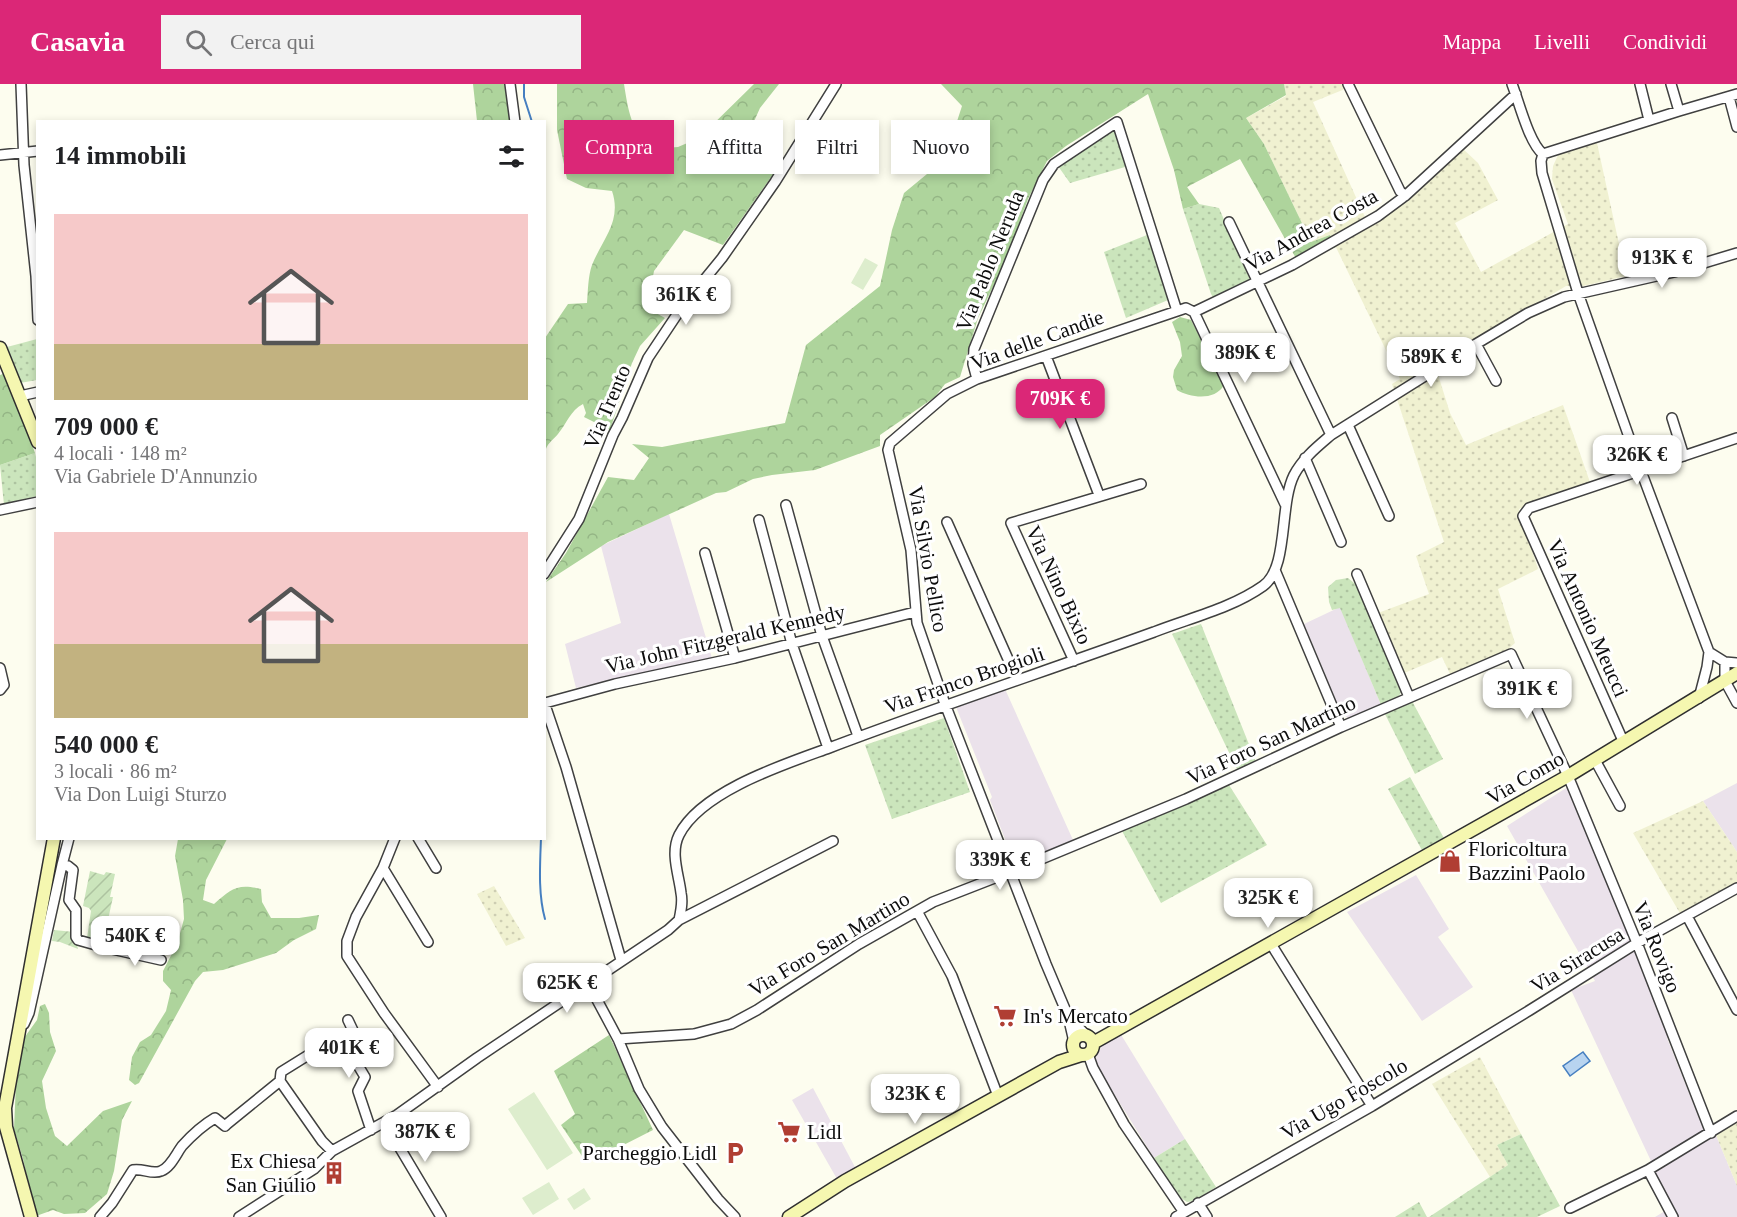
<!DOCTYPE html>
<html lang="it">
<head>
<meta charset="utf-8">
<style>
  :root { --surface:#fff; --page:#f2f2f2; --text:#202124; --muted:#757577; --accent:#db2777 }
  body { margin:0; font-family:Georgia,serif; background:var(--page); color:var(--text); height:100vh; display:flex; flex-direction:column; font-size:22px; white-space:nowrap }
  * { box-sizing:border-box; margin:0 }
  p { font-size:20px; color:var(--muted) }
  .icon { flex:none; width:33px; height:33px; fill:none; stroke:currentColor; stroke-width:2; stroke-linecap:round; stroke-linejoin:round }
  .map { position:relative; flex:1; overflow:hidden }
  .sheet { position:absolute; left:36px; top:36px; width:510px; height:720px; display:flex; flex-direction:column; background:var(--surface); border-radius:0px; box-shadow:0 3px 9px #0003 }
  .sheet>* { flex:none }
  .guide { position:absolute; left:564px; top:36px; width:570px; height:54px; display:flex; gap:12px }
  .price { position:absolute; translate:-50% -51px; padding:0 14px; border-radius:12px; background:#fff; color:#222; font-size:20px; line-height:39px; filter:drop-shadow(0 2px 3px #0008) }
  .price::after { content:''; position:absolute; left:50%; top:36px; width:18px; height:14px; margin-left:-9px; background:inherit; clip-path:polygon(0 0,100% 0,50% 100%) }
  .price.active { background:var(--accent); color:#fff }
  ul { padding:0; list-style:none }
  li { display:grid; align-content:center; gap:12px; height:318px; padding:0 18px }
  li span { display:grid; place-items:center; height:186px; border-radius:0px; color:#555 }
  li>.icon { margin-inline-start:auto }
  span .icon { width:108px; height:108px; fill:#fffc; stroke-width:1 }
  li b { font-size:26px }
  h2 { display:flex; justify-content:space-between; align-items:center; height:72px; padding:0 18px; font-size:26px }
  .tag { padding:0 21px; border-radius:0px; background:var(--surface); box-shadow:0 3px 9px #0003; font-size:21px; line-height:54px }
  .tag.active { background:var(--accent); color:#fff }
  header { display:flex; align-items:center; gap:36px; box-sizing:border-box; height:84px; padding:0 30px; background:var(--accent); color:#fff }
  header strong { font-size:28px }
  nav { display:flex; gap:33px; margin-inline-start:auto; font-size:21px }
  .search { width:420px; height:54px; background:var(--page); display:flex; align-items:center; gap:15px; box-sizing:border-box; padding:0 21px; border-radius:0px; color:var(--muted); font-size:22px }
  .map>svg:first-child { display:block }
  .industrial { fill:#ebe2eb }
  .farmland { fill:url(#farmland-dots) }
  .grass { fill:url(#grass-dots) }
  .forest { fill:url(#forest-crowns) }
  .garden { fill:url(#garden-furrows) }
  .pitch { fill:#ddedcd }
  .plaza { fill:#edebde }
  .water { fill:#b8d4f0; stroke:#467fc0; stroke-width:1.5 }
  .lines { fill:none; stroke-linecap:round; stroke-linejoin:round }
  .stream { stroke:#467fc0; stroke-width:2 }
  .street-casing { stroke:#404040; stroke-width:12 }
  .secondary-casing { stroke:#2f2f2f; stroke-width:15 }
  .street { stroke:#fff; stroke-width:9 }
  .secondary { stroke:#f5f7b0; stroke-width:12 }
  .labels { text-anchor:middle; stroke-width:6; stroke-linejoin:round; paint-order:stroke }
  .street-label { font-size:21px; fill:#0d0d0d; stroke:#fff }
  .poi-label { font-size:21px; fill:#0d0d0d; stroke:#fff; text-anchor:start }
</style>
</head>
<body>
<header>
<strong>Casavia</strong>
<div class="search"><svg class="icon" aria-label="search" viewBox="0 0 24 24"><circle cx="10" cy="10" r="6"/><path d="M15 15l6 6"/></svg>Cerca qui</div>
<nav><a>Mappa</a><a>Livelli</a><a>Condividi</a></nav>
</header>
<div class="map">
<svg width="1737" height="1133" viewBox="0 0 1737 1133">
  <defs>
    <pattern id="farmland-dots" width="8" height="8" patternUnits="userSpaceOnUse" patternTransform="scale(1.5)"><rect width="8" height="8" fill="#f0f1d1"/><path d="M2 2h.1M6 6h.1" fill="none" stroke="#cdcdb2" stroke-width="1.8" stroke-linecap="round"/></pattern>
    <pattern id="grass-dots" width="8" height="8" patternUnits="userSpaceOnUse" patternTransform="scale(1.5)"><rect width="8" height="8" fill="#cbe5bc"/><path d="M2 2h.1M6 6h.1" fill="none" stroke="#adc3a0" stroke-width="1.8" stroke-linecap="round"/></pattern>
    <pattern id="forest-crowns" width="20" height="18" patternUnits="userSpaceOnUse" patternTransform="scale(1.5)"><rect width="20" height="18" fill="#aed49c"/><path d="M2 6a3 3 0 1 1 6 0M12 15a3 3 0 1 1 6 0" fill="none" stroke="#94b585"/></pattern>
    <pattern id="garden-furrows" width="10" height="10" patternUnits="userSpaceOnUse" patternTransform="scale(1.5)"><rect width="10" height="10" fill="#cbe5bc"/><path d="M-1 1l2-2M0 10L10 0M9 11l2-2" fill="none" stroke="#adc3a0"/></pattern>
  </defs>
  <rect width="100%" height="100%" fill="#fdfdef"/>
  <path class="industrial" d="M669,430L712,574L576,604L565,560L621,539L601,462Z
    M1340,523L1382,623L1350,635L1342,631L1304,540Z
    M1005,605L1073,756L1019,778L1013,776L990,716L992,713L956,623Z
    M1577,697L1678,950L1667,954L1699,1034L1716,1051L1737,1102V1133H1655L1665,1127L1645,1082L1651,1077L1571,906L1595,897L1507,742Z
    M1737,699V768L1703,717Z
    M1416,791L1449,845L1438,853L1473,903L1422,937L1347,828Z
    M1120,949L1185,1055L1154,1074L1101,989L1095,975L1102,962Z
    M813,1004L856,1085L837,1095L792,1016Z"/>
  <path class="farmland" d="M1284,0H1342L1345,5L1313,18L1364,131L1371,141L1407,118L1461,63L1478,79L1498,116L1455,139L1481,188L1568,140L1552,95L1553,82L1559,69L1597,59L1626,192L1583,202H1566L1435,281L1450,329L1466,361L1563,321L1591,401L1519,425L1538,485L1498,505L1515,559L1505,568L1450,590L1442,573L1402,590L1378,529L1429,510L1416,472L1444,458L1392,300L1400,295L1330,151L1311,158L1264,60L1246,34L1286,12Z
    M1703,717L1737,768V802L1681,831L1633,749Z
    M494,802L525,854L506,862L477,810Z
    M1480,973L1521,1050L1497,1061L1508,1081L1490,1093L1432,1000Z
    M1737,1038V1102L1716,1051Z"/>
  <path class="grass" d="M1116,45L1125,83L1070,99L1058,82Z
    M1199,120L1219,124L1250,196L1215,216L1211,210L1183,125Z
    M1147,151L1168,216L1126,234L1104,168Z
    M37,255V296L20,299L7,263Z
    M35,369L37,377V412L4,421L0,381Z
    M1348,494L1359,503L1402,606L1398,614L1382,623L1340,524L1332,526L1329,518L1328,503L1336,496Z
    M1201,540L1256,678L1237,685L1172,550Z
    M1412,617L1443,675L1415,690L1384,628Z
    M944,634L970,708L892,735L865,661Z
    M1410,693L1445,756L1423,768L1388,705Z
    M1229,701L1267,761L1161,819L1122,747Z
    M1521,1050L1560,1122L1537,1133H1429L1508,1081L1497,1061Z
    M1185,1055L1216,1103L1194,1117L1187,1118L1178,1112L1154,1074Z
    M1419,1118L1427,1133H1395Z"/>
  <path class="forest" d="M473,0H506L512,37H477Z
    M557,0H624C628,25 631,48 652,65L678,63L699,54L754,0H779L760,24L743,62L774,89L723,161L684,146L654,187L647,224L665,234L640,262L632,279L610,346L584,333L586,329L583,320C570,327 567,339 558,350C553,356 546,360 545,369V254L568,220L587,219C588,207 588,192 592,181C603,154 622,137 612,107L586,104L567,95L557,46Z
    M941,0H1284L1286,11L1246,34L1264,60L1311,158L1330,151L1336,163L1297,176L1240,75L1187,103L1199,120L1183,125L1174,86L1148,10L1066,62L1047,77L1028,115L1005,178L978,234L960,293L945,300L935,313L880,351V362L815,386L772,391L753,395L726,408L716,409L608,458L546,498L566,469L608,393L634,396L649,374L632,360L662,363L785,339L806,261L880,202L892,146L904,109L927,90L946,85L947,68L962,22Z
    M1180,233L1191,236L1224,301C1215,317 1191,314 1177,306L1173,293L1174,286L1182,272L1180,258L1172,238Z
    M6,289L35,369L0,381V291Z
    M178,755H227L206,796L203,816L214,820C231,805 237,799 261,805L262,818L271,834H299L319,831L316,845L294,856L276,869L223,886L203,888L195,897L139,999L135,1001L129,996L132,973L140,958L151,951L166,927L171,906L163,897V887L177,860L184,835L183,816L175,772Z
    M45,920L49,929L50,948L56,967L42,997L46,1024L55,1052L67,1062L103,1027L132,1017L122,1036L114,1087L107,1110L85,1129L64,1130L53,1126L36,1132L23,1075L14,1045L16,998L24,954L37,936L40,922Z
    M609,951L653,1046L600,1073L590,1069L582,1072L561,1041L575,1030L554,987Z"/>
  <path class="garden" d="M915,41L944,64L924,90L895,67Z
    M90,787L104,791L106,788L115,790L110,813H113L104,854L98,850H92L90,857L87,854L91,827L89,824L83,822Z
    M54,846L74,848L78,865L60,858L52,857Z"/>
  <path class="pitch" d="M865,174L878,181L863,206L851,199Z
    M534,1008L573,1069L547,1086L508,1025Z
    M549,1098L559,1115L533,1131L522,1114Z
    M584,1104L591,1115L574,1126L567,1115Z"/>
  <path class="plaza" d="M406,1030L425,1057L407,1069L389,1040Z"/>
  <path class="water" d="M1583,968L1590,977L1570,992L1563,982Z"/>
  <g class="lines">
    <path class="stream" d="M524,0V13L532,38
      M541,754C540,781 538,810 545,835"/>
    <g class="street-casing">
      <path id="street" d="M21,0L24,81L36,192L38,236
        M510,0L515,38
        M1348,0L1400,107L1405,112
        M1512,0C1519,18 1529,59 1543,70
        M1640,0L1649,36
        M1671,0L1679,27
        M1729,13L1737,43
        M0,71L38,67
        M1229,138L1331,351
        M1194,228L1292,181L1378,132L1405,112L1516,10
        M1476,260L1496,297
        M1046,272L1099,411
        M977,295L973,280L974,265L1043,96L1054,80L1117,38L1177,227
        M20,312L38,308
        M1672,334L1684,372
        M1348,341L1389,432
        M1305,374L1341,458
        M786,421L822,552L858,652
        M0,426L38,418
        M759,436L792,560L828,664
        M947,438L1012,584
        M705,469L735,574
        M1275,486L1341,643
        M544,490L579,435L613,351L622,334L648,274L682,223L722,174L775,98L836,0
        M1357,490L1409,613
        M1709,568L1725,578L1737,579
        M1074,577L1011,439L1141,400
        M1725,578V597L1737,619
        M0,584L4,601L0,606
        M1699,614L1707,583L1709,568L1641,387L1578,209L1542,89L1541,77L1543,70L1679,27L1737,10
        M544,618L566,683L621,876
        M545,619L615,600L735,574L915,528
        M1624,659L1523,432L1529,424L1737,354
        M1595,676L1620,722
        M395,754L383,784L356,833L347,857V872L384,929L438,1003
        M418,754L436,784
        M62,781L69,754
        M383,784L428,858
        M917,827L952,892L998,1012
        M1687,832L1737,926
        M679,836C681,827 683,818 681,809C679,791 670,769 679,751C701,707 785,680 829,664C937,623 1046,587 1154,548C1190,534 1232,524 1263,502C1289,484 1279,421 1294,391C1303,374 1317,363 1331,351L1476,260L1528,229L1564,213L1674,188L1737,169
        M1271,860L1372,1022
        M588,899L618,955L639,1005L662,1043L718,1115L735,1133
        M348,936L357,955L350,968L365,993L358,1007L371,1046
        M1071,936L1087,952
        M24,940L29,929L62,781L68,782L73,786L69,816L76,826V853L78,856L103,863L161,876
        M618,955L694,950L731,940L757,926L859,860L933,818L1010,788L1186,715L1341,643L1511,570L1568,692L1637,859L1711,1049
        M1074,958L1068,932L1046,880L945,620L917,539L911,466L888,366L890,359L947,310L977,295L1186,224L1194,228L1285,420
        M1088,970L1093,984L1124,1040L1183,1127
        M280,997L281,988L310,970
        M385,1039L441,1133
        M1648,1086L1673,1133
        M1198,1119L1207,1133
        M1570,1124L1648,1086L1737,1032
        M100,1133L112,1119L133,1086C143,1084 152,1091 161,1087C171,1083 176,1070 182,1062C192,1051 203,1041 215,1034L225,1042L227,1040L280,997L322,1057L332,1067
        M239,1133L314,1085L332,1067L397,1031L477,974L668,846L679,836L833,757
        M1176,1133L1372,1022L1530,926L1637,859L1737,804"/>
    </g>
    <g class="secondary-casing">
      <path id="secondary" d="M0,264L38,358
        M1073 961a10 10 0 1 1 20 0a10 10 0 1 1-20 0Z
        M1093,959L1568,692L1737,589
        M31,1133L6,1043L5,1024L54,754
        M789,1133L845,1097L1059,978L1081,971"/>
    </g>
    <use href="#street" class="street"/>
    <use href="#secondary" class="secondary"/>
  </g>
  <defs>
    <g id="shop-bare" transform="scale(1.8)"><path d="M-5-2.5h2.3a2.7 3.5 0 0 1 5.4 0H5L5.5 6h-11ZM-1.5-2.5h3a1.5 2.3 0 0 0-3 0Z" fill="#b03e33" stroke="#fff" stroke-width="2.5" paint-order="stroke"/></g>
    <g id="supermarket-bare" transform="scale(1.8)"><path d="M-6-5.5h2.5l.6 2H6L4.5 2H-2.5L-4.4-4H-6ZM-1.5 3.2a1.3 1.3 0 1 0 .1 0ZM3 3.2a1.3 1.3 0 1 0 .1 0Z" fill="#b03e33" stroke="#fff" stroke-width="2.5" paint-order="stroke"/></g>
    <g id="parking-bare" transform="scale(1.8)"><path d="M-3.5-5.5H1a3.5 3.5 0 0 1 0 7H-1V5.5H-3.5ZM-1-3.4V-.6H.8a1.4 1.4 0 0 0 0-2.8Z" fill="#b03e33" stroke="#fff" stroke-width="2.5" paint-order="stroke"/></g>
    <g id="building-bare" transform="scale(1.8)"><path d="M-4-6H4V6H1V3H-1V6H-4ZM-2.5-4.3h1.7v1.8h-1.7ZM.8-4.3h1.7v1.8H.8ZM-2.5-1h1.7V.8h-1.7ZM.8-1h1.7V.8H.8Z" fill="#b03e33" stroke="#fff" stroke-width="2.5" paint-order="stroke"/></g>
  </defs>
  <g fill-rule="evenodd">
    <use href="#shop-bare" x="1450" y="777"/>
    <use href="#supermarket-bare" x="1005" y="932"/>
    <use href="#supermarket-bare" x="789" y="1048"/>
    <use href="#parking-bare" x="735" y="1069"/>
    <use href="#building-bare" x="334" y="1089"/>
  </g>
  <g class="labels">
    <g class="street-label">
      <text transform="translate(1311 146) rotate(-29)" y="7">Via Andrea Costa</text>
      <text transform="translate(990 177) rotate(-68)" y="7">Via Pablo Neruda</text>
      <text transform="translate(1037 256) rotate(-20)" y="7">Via delle Candie</text>
      <text transform="translate(607 323) rotate(-67)" y="7">Via Trento</text>
      <text transform="translate(928 475) rotate(80)" y="7">Via Silvio Pellico</text>
      <text transform="translate(1059 501) rotate(65)" y="7">Via Nino Bixio</text>
      <text transform="translate(1588 534) rotate(66)" y="7">Via Antonio Meucci</text>
      <text transform="translate(725 555) rotate(-13)" y="7">Via John Fitzgerald Kennedy</text>
      <text transform="translate(964 596) rotate(-19)" y="7">Via Franco Brogioli</text>
      <text transform="translate(1271 656) rotate(-25)" y="7">Via Foro San Martino</text>
      <text transform="translate(1525 694) rotate(-30)" y="7">Via Como</text>
      <text transform="translate(829 860) rotate(-31)" y="7">Via Foro San Martino</text>
      <text transform="translate(1657 863) rotate(68)" y="7">Via Rovigo</text>
      <text transform="translate(1577 876) rotate(-32)" y="7">Via Siracusa</text>
      <text transform="translate(1344 1015) rotate(-30)" y="7">Via Ugo Foscolo</text>
    </g>
    <g class="poi-label">
      <text x="1468" y="772">Floricoltura<tspan x="1468" dy="24">Bazzini Paolo</tspan></text>
      <text x="1023" y="939">In's Mercato</text>
      <text x="807" y="1055">Lidl</text>
      <text x="717" y="1076" text-anchor="end">Parcheggio Lidl</text>
      <text x="316" y="1084" text-anchor="end">Ex Chiesa<tspan x="316" dy="24">San Giulio</tspan></text>
    </g>
  </g>
</svg>
<b class="price" style="left:1662px;top:205px">913K €</b>
<b class="price" style="left:686px;top:242px">361K €</b>
<b class="price" style="left:1245px;top:300px">389K €</b>
<b class="price" style="left:1431px;top:304px">589K €</b>
<b class="price active" style="left:1060px;top:346px">709K €</b>
<b class="price" style="left:1637px;top:402px">326K €</b>
<b class="price" style="left:1527px;top:636px">391K €</b>
<b class="price" style="left:1000px;top:807px">339K €</b>
<b class="price" style="left:1268px;top:845px">325K €</b>
<b class="price" style="left:135px;top:883px">540K €</b>
<b class="price" style="left:567px;top:930px">625K €</b>
<b class="price" style="left:349px;top:995px">401K €</b>
<b class="price" style="left:915px;top:1041px">323K €</b>
<b class="price" style="left:425px;top:1079px">387K €</b>
<div class="guide">
<a class="tag active">Compra</a>
<a class="tag">Affitta</a>
<a class="tag">Filtri</a>
<a class="tag">Nuovo</a>
</div>
<section class="sheet">
<h2>14 immobili<svg class="icon" aria-label="filters" viewBox="0 0 24 24"><path d="M4 7h16M4 17h16"/><circle cx="9" cy="7" r="2"/><circle cx="15" cy="17" r="2"/></svg></h2>
<ul>
<li><span style="background:linear-gradient(#f6c9c9 70%,#c2b280 0)"><svg class="icon" aria-label="home" viewBox="0 0 24 24"><path d="M3 11l9-7 9 7M6 9v11h12V9"/></svg></span><div><b>709 000 €</b><p>4 locali · 148 m²</p><p>Via Gabriele D'Annunzio</p></div></li>
<li><span style="background:linear-gradient(#f6c9c9 60%,#c2b280 0)"><svg class="icon" aria-label="home" viewBox="0 0 24 24"><path d="M3 11l9-7 9 7M6 9v11h12V9"/></svg></span><div><b>540 000 €</b><p>3 locali · 86 m²</p><p>Via Don Luigi Sturzo</p></div></li>
</ul>
</section>
</div>
</body>
</html>
